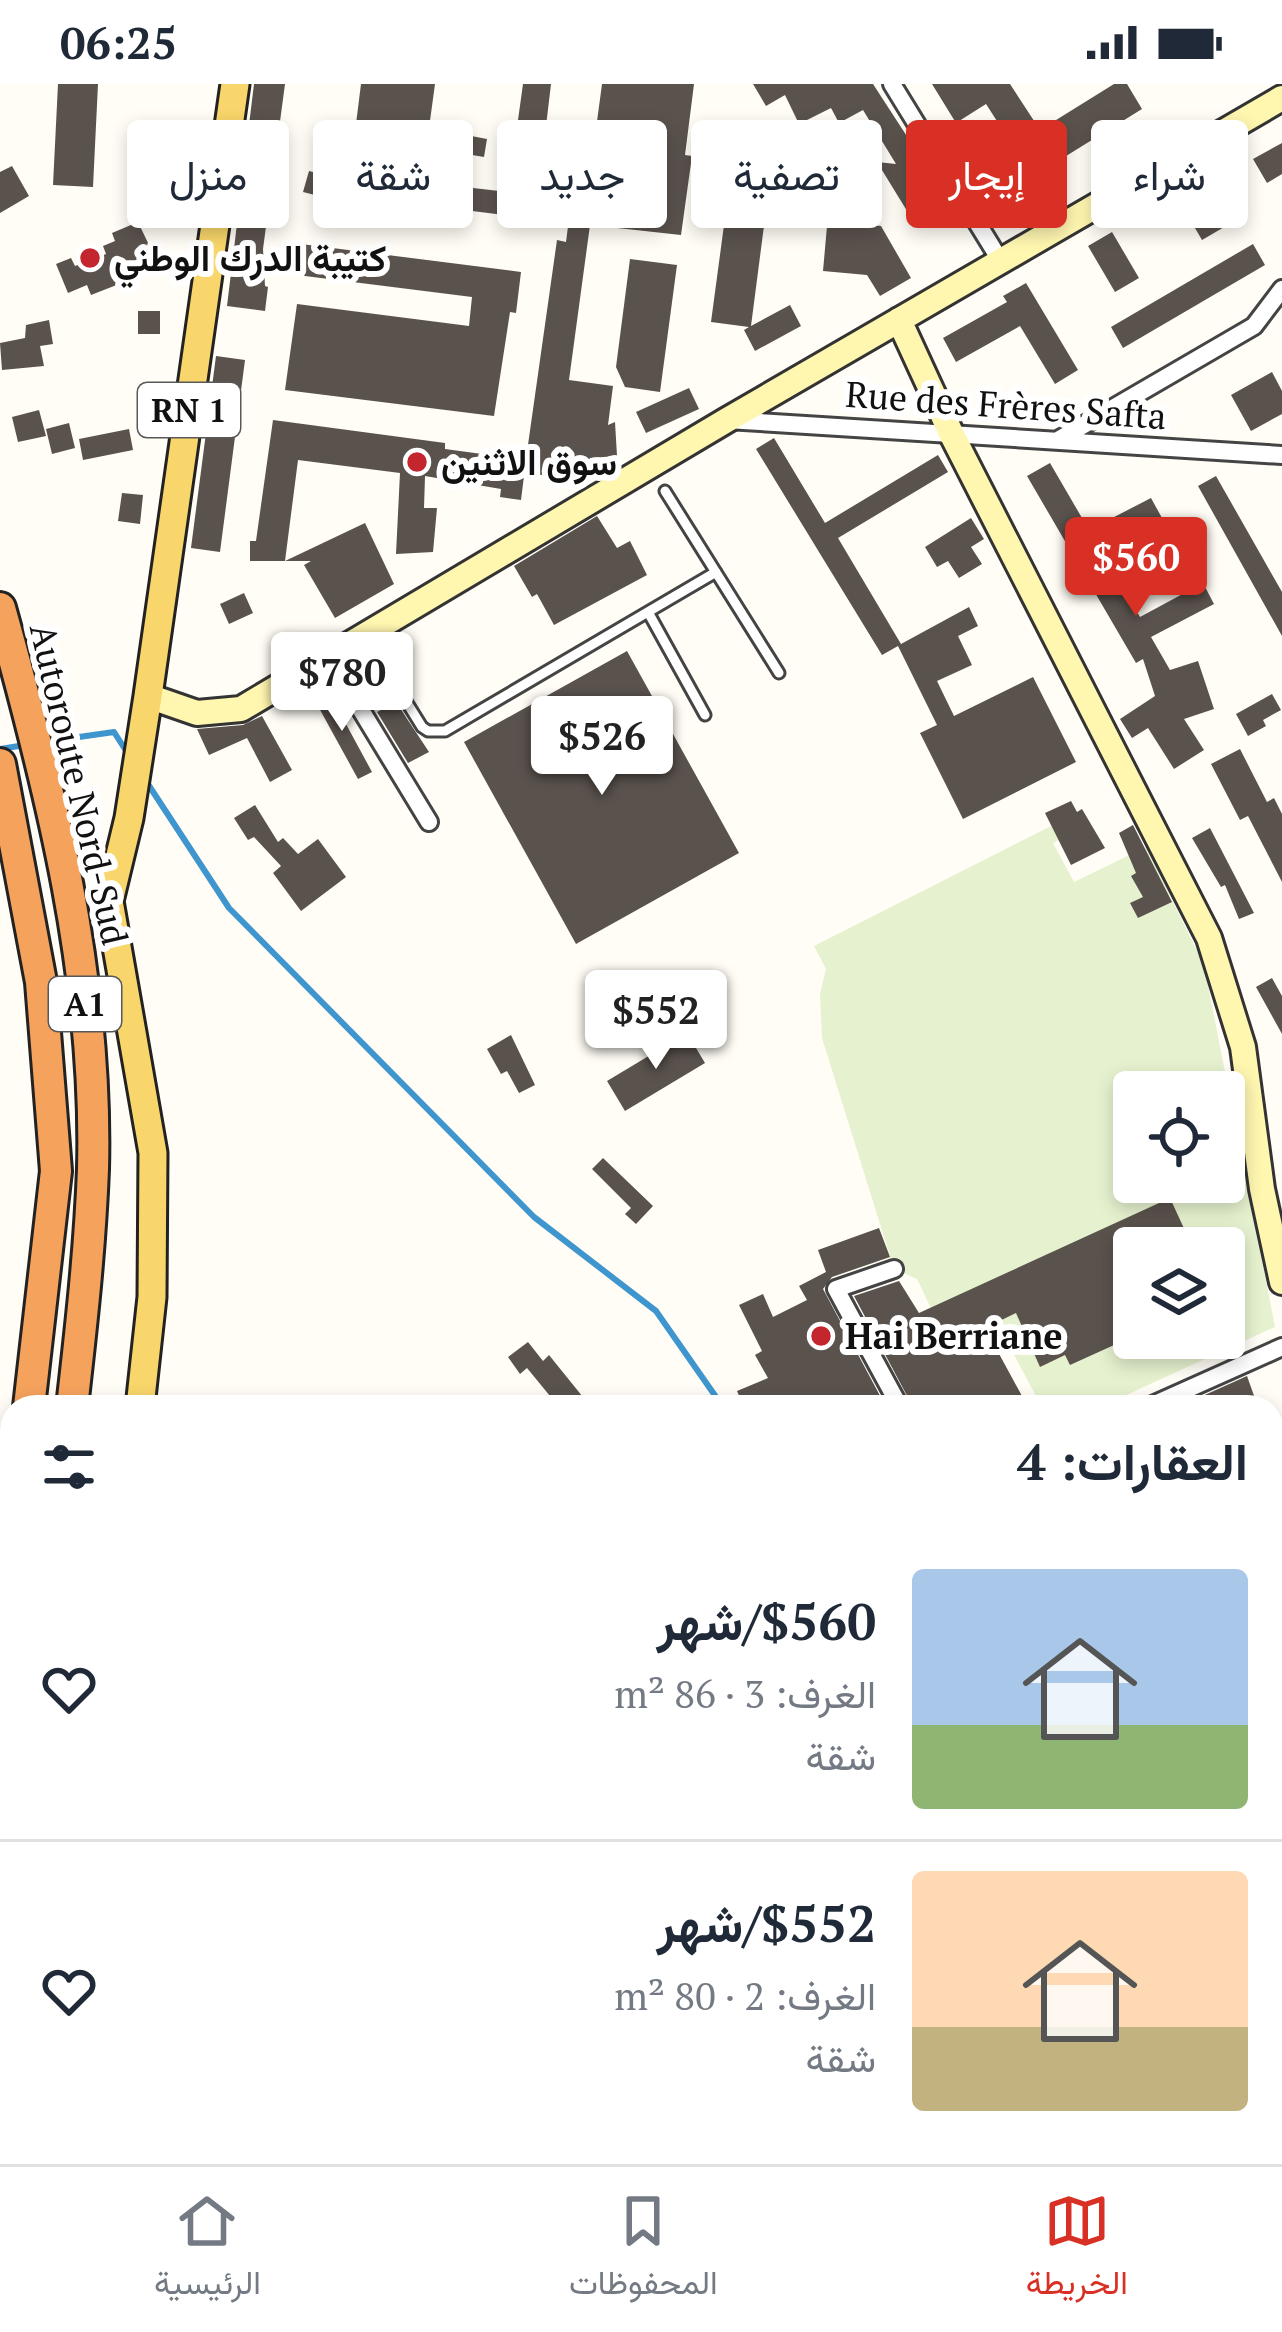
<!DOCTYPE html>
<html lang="ar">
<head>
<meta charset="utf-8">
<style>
  :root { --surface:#fff; --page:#f6f6f7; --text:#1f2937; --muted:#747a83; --line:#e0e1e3; --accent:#d93025 }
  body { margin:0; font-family:"PT Serif",Vazirmatn,serif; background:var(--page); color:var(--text); direction:rtl; height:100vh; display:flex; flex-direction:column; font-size:45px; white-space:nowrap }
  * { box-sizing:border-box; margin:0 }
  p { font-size:39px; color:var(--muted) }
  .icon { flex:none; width:66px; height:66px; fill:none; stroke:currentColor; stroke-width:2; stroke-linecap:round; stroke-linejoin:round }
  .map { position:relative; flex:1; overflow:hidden; direction:ltr }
  .sheet { position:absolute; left:0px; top:1311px; width:1284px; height:771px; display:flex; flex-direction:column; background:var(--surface); border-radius:36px 36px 0 0; box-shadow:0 6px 18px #0003; direction:rtl }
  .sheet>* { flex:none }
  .banner { position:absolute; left:36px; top:36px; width:1212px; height:108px; direction:rtl; display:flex; gap:24px }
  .fabs { position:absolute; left:1113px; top:987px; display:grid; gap:24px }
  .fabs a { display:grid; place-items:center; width:132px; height:132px; border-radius:12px; background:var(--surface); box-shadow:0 6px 18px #0003; font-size:60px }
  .price { position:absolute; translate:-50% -102px; padding:0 27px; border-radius:12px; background:#fff; color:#222; font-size:39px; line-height:78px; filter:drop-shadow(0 3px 6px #0008) }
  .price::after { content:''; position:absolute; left:50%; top:72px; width:36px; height:27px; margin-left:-18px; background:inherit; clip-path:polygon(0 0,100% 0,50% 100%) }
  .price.active { background:var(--accent); color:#fff }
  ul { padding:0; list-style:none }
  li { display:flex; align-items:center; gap:36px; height:300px; padding:0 36px }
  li+li { border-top:3px solid var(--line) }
  li span { display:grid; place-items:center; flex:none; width:336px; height:240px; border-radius:12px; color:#555 }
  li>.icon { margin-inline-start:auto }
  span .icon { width:144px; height:144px; fill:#fffc; stroke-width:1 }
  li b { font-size:51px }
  h2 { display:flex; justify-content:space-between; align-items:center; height:144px; padding:0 36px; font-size:51px }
  .chip { padding:0 42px; border-radius:12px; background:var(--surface); box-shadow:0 6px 18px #0003; font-size:42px; line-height:108px }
  .chip.active { background:var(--accent); color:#fff }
  .status { display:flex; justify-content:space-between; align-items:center; height:84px; padding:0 60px; background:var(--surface); direction:ltr }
  .status svg { height:33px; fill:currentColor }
  .menu { display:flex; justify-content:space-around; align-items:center; height:168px; border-top:3px solid var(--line); background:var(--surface); font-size:33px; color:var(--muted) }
  .menu a { display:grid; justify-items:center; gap:6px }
  .menu .active { color:var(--accent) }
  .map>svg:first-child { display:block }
  .pitch { fill:#e6f2cf; fill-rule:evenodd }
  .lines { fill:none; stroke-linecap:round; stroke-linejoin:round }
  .stream { stroke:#3f96cf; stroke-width:6 }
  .building { fill:#5a524d }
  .lane-casing { stroke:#444; stroke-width:15 }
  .street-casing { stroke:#444; stroke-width:22 }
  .secondary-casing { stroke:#333; stroke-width:30 }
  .primary-casing { stroke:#222; stroke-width:33 }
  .highway-casing { stroke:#222; stroke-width:36 }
  .lane { stroke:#fff; stroke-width:9 }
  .street { stroke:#fff; stroke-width:16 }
  .secondary { stroke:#fff6b0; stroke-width:24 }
  .primary { stroke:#f9d66b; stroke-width:27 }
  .highway { stroke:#f5a25d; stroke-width:30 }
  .poi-dot { fill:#c4262e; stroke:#fff; stroke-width:4.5 }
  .labels { text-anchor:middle; stroke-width:12; stroke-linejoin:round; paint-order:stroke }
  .shield { fill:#fff; stroke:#585858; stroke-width:3 }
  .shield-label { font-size:33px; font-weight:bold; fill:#111 }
  .poi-label { font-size:36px; font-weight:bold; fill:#111; stroke:#fff; text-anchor:start }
  .street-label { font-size:36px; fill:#111; stroke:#fff }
</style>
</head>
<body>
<div class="status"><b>06:25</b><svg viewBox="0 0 49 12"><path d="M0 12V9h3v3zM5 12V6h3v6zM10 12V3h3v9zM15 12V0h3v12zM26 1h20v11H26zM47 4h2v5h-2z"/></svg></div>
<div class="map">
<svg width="1282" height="2080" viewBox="0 0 1282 2080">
  <rect width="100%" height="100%" fill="#fffdf5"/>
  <path class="pitch" d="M1077,729L1082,744L1053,759L1074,798L1146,763L1204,881L1275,1243L1100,1323H1042L1008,1260L999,1255L992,1239L949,1262L917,1195L894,1185L822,954L820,910L826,885L814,862ZM1134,1008H1224V1098H1134ZM1134,1164H1224V1254H1134Z"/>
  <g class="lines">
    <path class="stream" d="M44,658L114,648L130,673
      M0,665L25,661
      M144,694L229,824L534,1133L656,1227L723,1323
      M1213,2070L1282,2071"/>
  </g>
  <path class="building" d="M58,0H98L93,103L53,101Z
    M254,0H285L263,165L265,202L268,203L265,227L227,222Z
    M361,0H435L429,44L487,55L484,73L472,71L473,104L508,108L523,0H551L535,135L385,116L386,108L348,104Z
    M602,0H694L685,71L692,72L681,151L590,141L569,296L613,302L608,341L615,338L617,372L590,374L587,396L524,389L557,156L566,158L579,58L594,60Z
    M753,0H873L947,114L912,135L877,78L896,80L863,26L839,39L831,24L799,40L785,11L766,22Z
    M932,0H1010L1040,46L1114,0H1127L1142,25L1016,103L997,72L1013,62L986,20L956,39Z
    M1282,59V90L1267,99L1253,75Z
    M733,74L772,80L751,242L790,221L801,242L755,267L744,246L749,243L711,238Z
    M833,75L870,78L866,130L872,141L881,142L911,194L880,212L867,191L823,187Z
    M12,82L29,112L0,129V88Z
    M309,87L333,93L327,114L303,108Z
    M1199,96L1226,142L1202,156L1175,110Z
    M138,138L160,184L91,211L87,201L68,209L56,180L71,174L75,182L106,170L103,162L115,157L112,149Z
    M1112,148L1139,194L1115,208L1088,162Z
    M301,160L521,188L516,229L510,228L494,332L285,306L297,220L469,242L472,213L297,191Z
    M1253,160L1265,181L1123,264L1111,243Z
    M630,175L677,181L660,308L625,303L616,283Z
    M1026,199L1078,286L1055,300L1020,242L956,278L943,254L1007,218L1003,212Z
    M138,227H160V250H138Z
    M49,236L53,260L40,262L44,282L2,286L0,259L25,254L26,241Z
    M216,272L245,276L220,468L191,464Z
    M1272,288L1282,307V330L1251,347L1231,311Z
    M689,304L699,325L646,349L636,328Z
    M39,326L46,352L18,358L12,333Z
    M273,336L445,359V365L526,376L521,416L500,413L501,405L425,392L424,424H437L433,468L396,470L400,389L298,376L285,477L365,439L394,500L335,534L304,481L311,477H250V457H256Z
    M69,339L75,364L52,370L46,345Z
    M129,345L133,366L83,376L79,355Z
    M774,354L825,439L938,371L948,388L838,454L901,560L969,523L978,542L958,552L972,581L937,597L954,632L1033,593L1076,678L963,735L920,649L937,641L898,562L882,571L756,365Z
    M1050,379L1089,446L1151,414L1162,434L1101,466L1140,533L1203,499L1214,520L1151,553L1170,586L1198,577L1214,625L1184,635L1204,666L1174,685L1148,644L1132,654L1120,635L1155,612L1143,575L1136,579L1027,392Z
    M1216,392L1282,508V552L1198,402Z
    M122,409L143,411L140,440L118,437Z
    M597,432L617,464L630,457L647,491L554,541L537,510L532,513L514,482Z
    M971,434L984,455L971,463L982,480L959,494L948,477L937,483L925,463Z
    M244,509L253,529L229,540L220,520Z
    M627,567L739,769L576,860L464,658Z
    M327,605L372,688L358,695L313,613Z
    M1272,610L1281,626L1263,636L1266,642L1248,652L1236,630Z
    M396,618L429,668L408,679L377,628Z
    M262,632L292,686L270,698L247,654L209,671L197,645L243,641Z
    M1240,665L1267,718L1274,714L1282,730V798L1248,732L1240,736L1211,680Z
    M1071,717L1077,728L1082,725L1105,764L1071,781L1045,729Z
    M255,721L278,758L283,754L298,770L318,755L346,793L301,827L273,789L281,782L254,753L248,756L234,734Z
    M1133,741L1172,818L1138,834L1130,819L1143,813L1131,792L1136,789L1119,749Z
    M1210,744L1254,829L1239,835L1225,801L1221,803L1192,754Z
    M1272,894L1282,912V950L1256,903Z
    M687,949L705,979L625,1027L607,997Z
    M511,951L535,1001L519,1009L507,987L501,990L487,965Z
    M603,1074L653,1122L636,1140L625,1130L631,1124L592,1085Z
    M1170,1114L1193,1164H1134V1252L1070,1281L1065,1271L1040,1283L1016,1229L985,1244L1028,1323H913L854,1212L899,1197L919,1229Z
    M879,1144L890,1173L832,1193L823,1205L886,1323H744L737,1307L768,1294L755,1271L762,1267L739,1221L763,1210L773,1233L807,1216L799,1202L826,1188L818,1166Z
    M528,1258L543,1277L549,1271L591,1323H559L527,1284L520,1290L508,1273Z
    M1247,1292L1258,1323H1201L1198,1314Z"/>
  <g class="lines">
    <g class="lane-casing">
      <path id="lane" d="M665,407L779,589
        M648,528L705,631
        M366,553L422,643L428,647H445L716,488"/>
    </g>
    <g class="street-casing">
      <path id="street" d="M892,0L1000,176
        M727,336L1282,371
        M1058,356L1254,242L1282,205
        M330,575L429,738
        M894,1185L836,1205L900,1323
        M1148,1323L1282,1263
        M1272,1454L1282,1448
        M1272,1527L1282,1539
        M1272,1709L1282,1703
        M1272,1746L1282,1763"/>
    </g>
    <g class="secondary-casing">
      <path id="secondary" d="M899,236L951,349L1209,854L1243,963L1262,1105L1282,1198
        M148,612L197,629L241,625L727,336L1282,14"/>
    </g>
    <g class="primary-casing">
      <path id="primary" d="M140,1323L152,1213L153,1069L109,817L129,734L148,612L235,0
        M40,2080L42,2070"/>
    </g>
    <g class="highway-casing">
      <path id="highway" d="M0,524C51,707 98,894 93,1085C90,1164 81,1245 72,1323
        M0,680L41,898L56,1087L29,1323
        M0,1573L12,1468
        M0,1929L12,1829"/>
    </g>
    <use href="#lane" class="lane"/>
    <use href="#street" class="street"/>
    <use href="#secondary" class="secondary"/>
    <use href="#primary" class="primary"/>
    <use href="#highway" class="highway"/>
  </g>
  <g class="poi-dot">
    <circle cx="90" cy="174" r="12"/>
    <circle cx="417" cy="378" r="12"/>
    <circle cx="821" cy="1252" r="12"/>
  </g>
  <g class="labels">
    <g class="shield">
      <rect x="138" y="299" width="102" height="54" rx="9"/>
      <rect x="49" y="893" width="72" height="54" rx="9"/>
    </g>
    <g class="shield-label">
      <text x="189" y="338">RN 1</text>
      <text x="85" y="932">A1</text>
    </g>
    <g class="poi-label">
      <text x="114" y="187">كتيبة الدرك الوطني</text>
      <text x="441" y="391">ﺳﻮق اﻻﺛﻨﻴﻦ</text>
      <text x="845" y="1265">Hai Berriane</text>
    </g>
    <g class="street-label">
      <text transform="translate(1006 321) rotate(4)" y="13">Rue des Frères Safta</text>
      <text transform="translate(79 700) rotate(77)" y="13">Autoroute Nord-Sud</text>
    </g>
  </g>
</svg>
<div class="fabs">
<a><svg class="icon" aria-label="locate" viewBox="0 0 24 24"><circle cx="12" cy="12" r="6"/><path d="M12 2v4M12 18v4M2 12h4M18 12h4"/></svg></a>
<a><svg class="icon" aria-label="layers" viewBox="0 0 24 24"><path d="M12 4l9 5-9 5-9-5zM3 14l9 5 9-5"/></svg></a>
</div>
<b class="price active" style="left:1136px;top:535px">$560</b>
<b class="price" style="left:342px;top:650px">$780</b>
<b class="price" style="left:602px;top:714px">$526</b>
<b class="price" style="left:656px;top:988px">$552</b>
<div class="banner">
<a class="chip">شراء</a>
<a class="chip active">إيجار</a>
<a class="chip">تصفية</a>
<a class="chip">جديد</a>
<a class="chip">شقة</a>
<a class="chip">منزل</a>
</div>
<section class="sheet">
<h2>العقارات: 4<svg class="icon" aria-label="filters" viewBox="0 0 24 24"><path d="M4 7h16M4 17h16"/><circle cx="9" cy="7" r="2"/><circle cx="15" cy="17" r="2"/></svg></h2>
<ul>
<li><span style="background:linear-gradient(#a9c7e8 65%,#8fb573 0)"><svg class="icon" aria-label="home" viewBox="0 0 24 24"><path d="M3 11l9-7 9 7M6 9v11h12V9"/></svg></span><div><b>$560/شهر</b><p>الغرف: 3 · 86 m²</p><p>شقة</p></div><svg class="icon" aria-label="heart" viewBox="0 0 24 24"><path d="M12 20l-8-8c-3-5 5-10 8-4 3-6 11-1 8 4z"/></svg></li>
<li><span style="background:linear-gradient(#ffd9b3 65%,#c2b280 0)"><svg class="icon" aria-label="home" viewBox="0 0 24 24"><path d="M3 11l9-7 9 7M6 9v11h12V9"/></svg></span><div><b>$552/شهر</b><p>الغرف: 2 · 80 m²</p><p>شقة</p></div><svg class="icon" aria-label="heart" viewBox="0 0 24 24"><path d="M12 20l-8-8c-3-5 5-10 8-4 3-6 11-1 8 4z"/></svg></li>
</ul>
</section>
</div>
<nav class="menu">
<a class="active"><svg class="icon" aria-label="map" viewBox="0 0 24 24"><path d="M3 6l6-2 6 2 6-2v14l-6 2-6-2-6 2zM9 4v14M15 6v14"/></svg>الخريطة</a>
<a><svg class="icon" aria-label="saved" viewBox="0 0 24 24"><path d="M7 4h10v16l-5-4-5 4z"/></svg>المحفوظات</a>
<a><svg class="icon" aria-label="home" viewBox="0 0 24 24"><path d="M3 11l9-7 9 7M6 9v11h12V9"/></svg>الرئيسية</a>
</nav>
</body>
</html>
